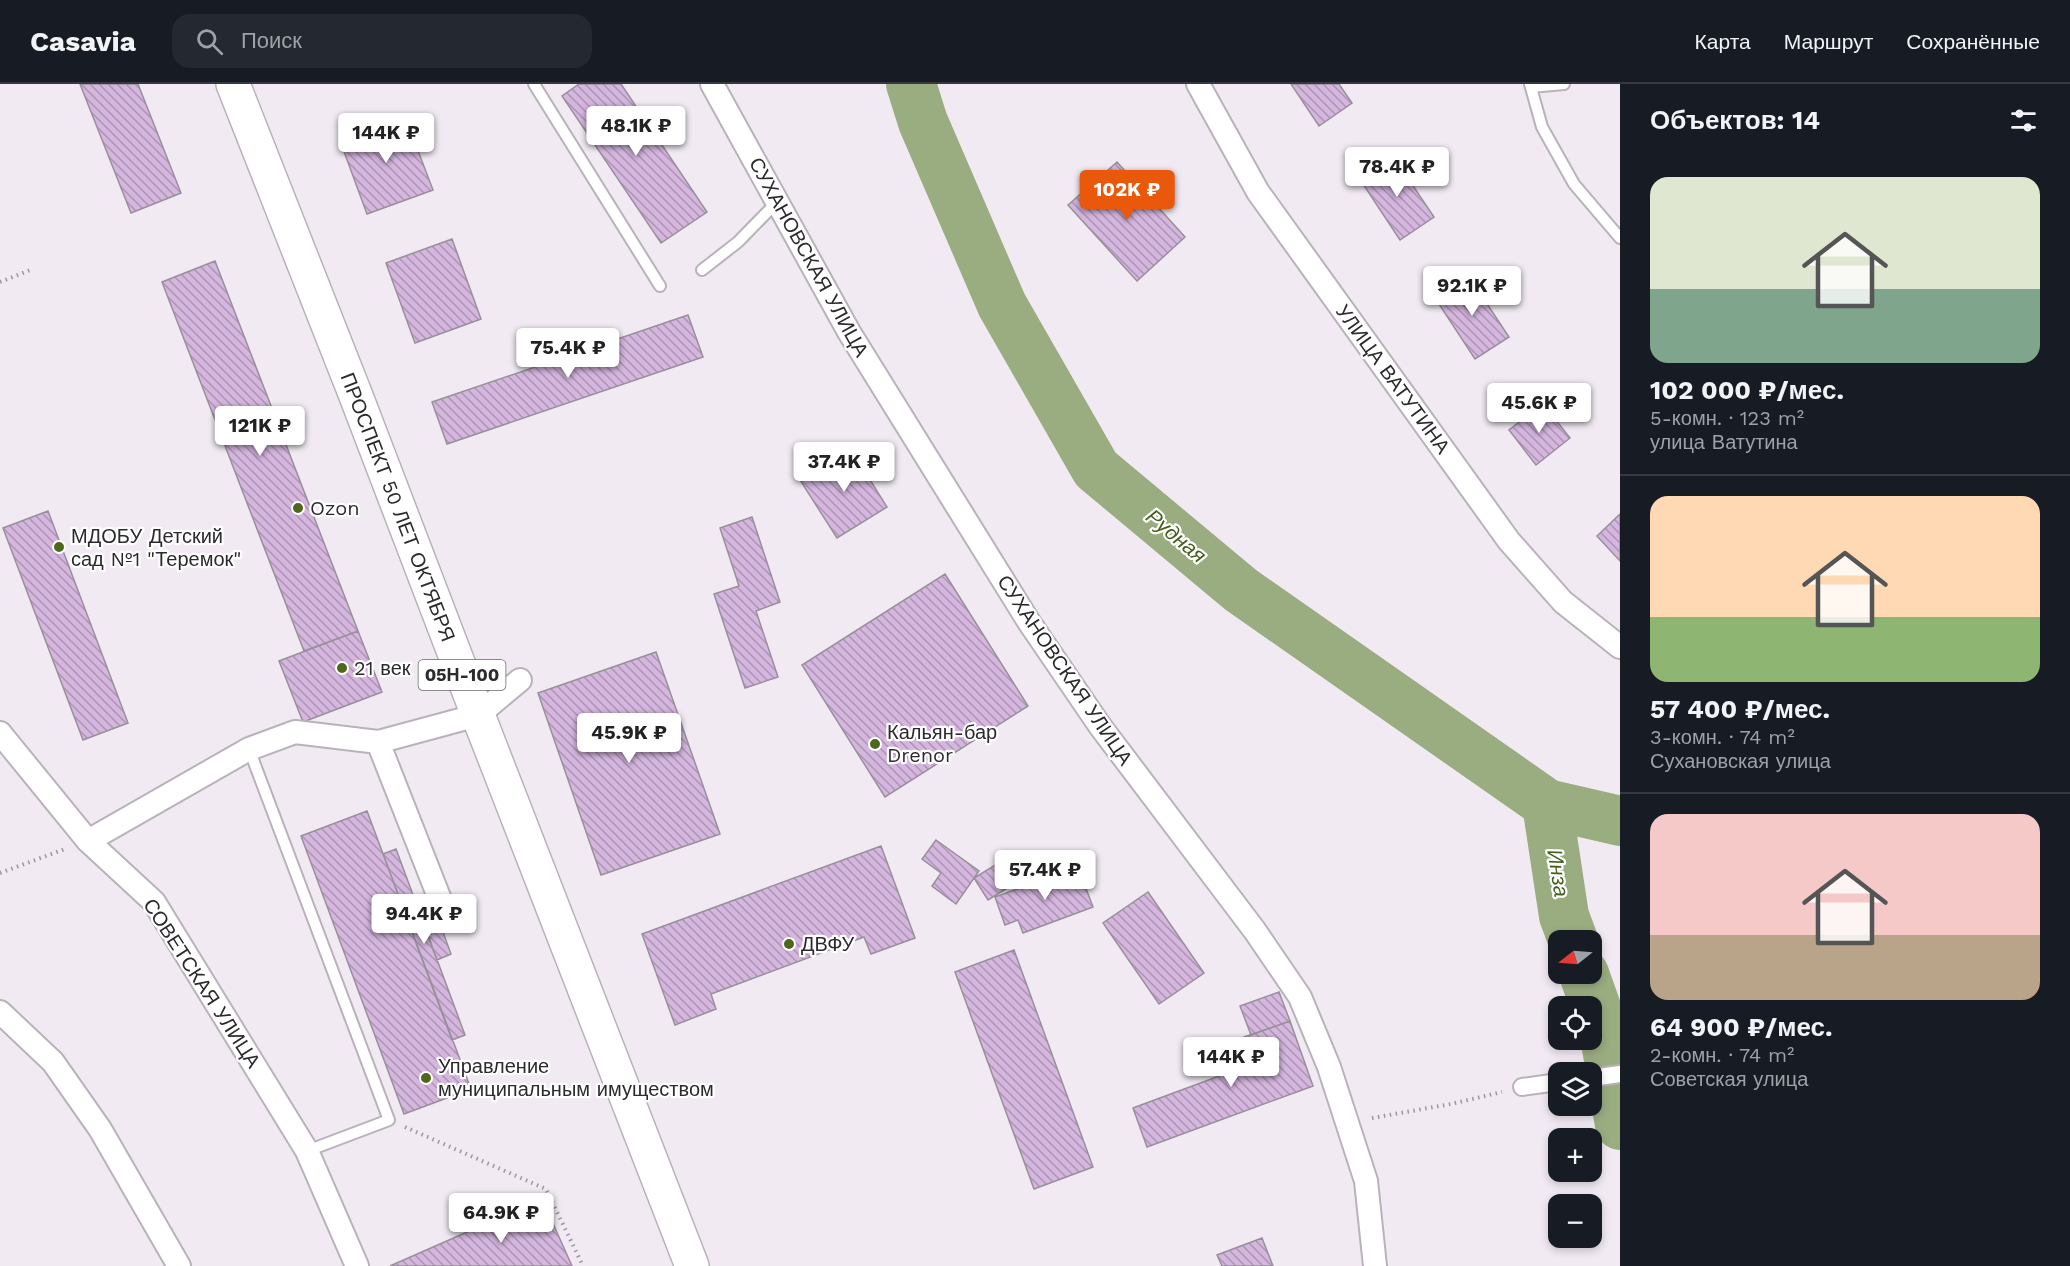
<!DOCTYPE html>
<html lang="ru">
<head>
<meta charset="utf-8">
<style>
  :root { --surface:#171b24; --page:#242831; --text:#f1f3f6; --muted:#9ea1a6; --line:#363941; --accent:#ea580c }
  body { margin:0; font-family:"Work Sans",sans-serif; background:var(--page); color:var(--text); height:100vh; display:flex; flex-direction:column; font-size:22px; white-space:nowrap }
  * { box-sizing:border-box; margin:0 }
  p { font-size:20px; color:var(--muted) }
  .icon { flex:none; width:33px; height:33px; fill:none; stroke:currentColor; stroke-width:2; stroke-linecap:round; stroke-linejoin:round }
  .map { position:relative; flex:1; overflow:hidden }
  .panel { display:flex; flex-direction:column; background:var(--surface); width:450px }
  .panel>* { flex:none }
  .needle { width:39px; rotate:253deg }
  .buttons { position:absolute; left:1548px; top:846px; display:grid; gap:12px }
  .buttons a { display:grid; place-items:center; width:54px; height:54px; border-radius:12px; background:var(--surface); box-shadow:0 3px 9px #0003; font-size:30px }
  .price { position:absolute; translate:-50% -51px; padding:0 14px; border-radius:6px; background:#fff; color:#222; font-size:20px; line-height:39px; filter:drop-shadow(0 2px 3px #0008) }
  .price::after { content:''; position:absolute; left:50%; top:36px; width:18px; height:14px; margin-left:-9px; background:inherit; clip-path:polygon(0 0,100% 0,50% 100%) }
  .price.active { background:var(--accent); color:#fff }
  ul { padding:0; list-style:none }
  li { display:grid; align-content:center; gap:12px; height:318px; padding:0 30px }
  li+li { border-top:2px solid var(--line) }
  li span { display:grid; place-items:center; height:186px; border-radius:18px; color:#555 }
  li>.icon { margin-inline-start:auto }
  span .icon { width:108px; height:108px; fill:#fffc; stroke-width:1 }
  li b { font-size:26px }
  h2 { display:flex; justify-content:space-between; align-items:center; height:72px; padding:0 30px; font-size:26px }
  header { display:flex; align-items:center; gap:36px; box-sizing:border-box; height:84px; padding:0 30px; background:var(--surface); border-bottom:2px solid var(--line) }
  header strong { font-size:28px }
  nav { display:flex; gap:33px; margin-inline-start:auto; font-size:21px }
  .search { width:420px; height:54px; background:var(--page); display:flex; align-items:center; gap:15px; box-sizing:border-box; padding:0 21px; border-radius:18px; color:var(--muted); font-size:22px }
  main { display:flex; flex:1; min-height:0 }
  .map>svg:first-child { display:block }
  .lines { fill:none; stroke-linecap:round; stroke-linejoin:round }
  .river { stroke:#99ad80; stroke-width:50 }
  .building { fill:url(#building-back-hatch); stroke:#979099; stroke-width:1.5 }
  .service-casing { stroke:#b9b2bb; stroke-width:14 }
  .pedestrian-casing { stroke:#b9b2bb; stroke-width:20 }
  .minor-casing { stroke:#b9b2bb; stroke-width:26 }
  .primary-casing { stroke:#b9b2bb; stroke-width:36 }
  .path { stroke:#9c979e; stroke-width:4; stroke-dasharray:1.5 4.5; stroke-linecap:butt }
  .service { stroke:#fff; stroke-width:10 }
  .pedestrian { stroke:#fff; stroke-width:16 }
  .minor { stroke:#fff; stroke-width:22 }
  .primary { stroke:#fff; stroke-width:33 }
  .poi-dot { fill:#4d681b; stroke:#fff; stroke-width:2 }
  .labels { text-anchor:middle; stroke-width:4.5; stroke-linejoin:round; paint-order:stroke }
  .shield { fill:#fff; stroke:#6b6a6c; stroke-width:1.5 }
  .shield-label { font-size:18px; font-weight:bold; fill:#2c2a2d }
  .street-label { font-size:20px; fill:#2c2a2d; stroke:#fff }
  .poi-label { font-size:20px; fill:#2c2a2d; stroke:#fff; text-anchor:start }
  .water-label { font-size:21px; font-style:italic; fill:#475f1d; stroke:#fff }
</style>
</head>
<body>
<header>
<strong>Casavia</strong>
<div class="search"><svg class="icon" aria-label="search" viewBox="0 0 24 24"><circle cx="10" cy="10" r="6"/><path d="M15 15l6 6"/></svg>Поиск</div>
<nav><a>Карта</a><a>Маршрут</a><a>Сохранённые</a></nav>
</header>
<main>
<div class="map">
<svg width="1620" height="1182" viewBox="0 0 1620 1182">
  <defs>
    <pattern id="building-back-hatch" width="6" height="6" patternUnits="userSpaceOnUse" patternTransform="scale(1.5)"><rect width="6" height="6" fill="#d5b6df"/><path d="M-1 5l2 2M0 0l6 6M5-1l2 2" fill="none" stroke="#ad94b5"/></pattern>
  </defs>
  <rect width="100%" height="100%" fill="#f1eaf3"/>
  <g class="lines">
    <path class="river" d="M911,0L923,38L1002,221L1096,385L1241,506L1547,720L1620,737
      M1547,720L1564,832L1573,856
      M1584,890L1604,946L1620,1041"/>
  </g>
  <path class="building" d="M80,0H138L181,109L131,129Z
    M579,0H621L707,128L661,159L562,12Z
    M1291,0H1339L1352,19L1319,42Z
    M404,30L433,106L367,130L339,54Z
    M1393,72L1434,133L1400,156L1359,94Z
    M1117,78L1185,153L1137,197L1068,121Z
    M452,155L481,235L415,259L386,179Z
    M215,177L358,547L304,567L162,198Z
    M1468,191L1509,253L1475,275L1435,214Z
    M688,231L703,273L447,360L432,318Z
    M1543,320L1570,354L1536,381L1509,346Z
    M850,364L887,423L837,454L800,396Z
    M48,427L128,639L83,656L3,444Z
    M1620,430V477L1597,452Z
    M752,433L780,518L756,527L778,593L745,604L714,510L739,502L720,444Z
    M945,490L1028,622L885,713L802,581Z
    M358,547L382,608L303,638L279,577Z
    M656,568L720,750L601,791L538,609Z
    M367,727L471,1005L404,1030L301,752Z
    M936,756L979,787L956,820L932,802L941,789L922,775Z
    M881,762L915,854L871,870L864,853L711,910L716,925L675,941L642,850Z
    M396,765L465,951L452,956L383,770Z
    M1010,772L1024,794L988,816L974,794Z
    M1078,783L1093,823L1023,849L1018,836L1005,841L995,813Z
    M1148,808L1204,889L1159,920L1103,839Z
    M437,832L451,870L437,876L422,837Z
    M1014,866L1093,1083L1034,1105L955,888Z
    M1279,908L1290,937L1251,951L1240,922Z
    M1290,937L1313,1002L1147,1063L1133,1024L1230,988L1226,979L1250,970L1244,953Z
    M542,1115L572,1182H390Z
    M1262,1154L1273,1182H1222L1217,1171Z"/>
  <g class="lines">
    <g class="service-casing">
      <path id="service" d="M534,0L660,202
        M1530,0L1542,43L1574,100L1620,154
        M1531,3L1564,0
        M702,186L738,158L777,118
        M249,665L389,1036L307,1067"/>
    </g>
    <g class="pedestrian-casing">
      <path id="pedestrian" d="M1592,994L1620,990
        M1522,1003L1558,998"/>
    </g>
    <g class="minor-casing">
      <path id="minor" d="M712,0L849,248L1029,538L1100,642L1255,847L1300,913L1329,983L1366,1097L1375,1182
        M1198,0L1258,108L1509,457L1563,518L1620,563
        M0,649L88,757L154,818L307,1067L357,1182
        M378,658L441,818
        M88,757L249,665L295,648L378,658L478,631L520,596
        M0,928L53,978L100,1045L179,1182"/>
    </g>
    <g class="primary-casing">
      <path id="primary" d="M233,0L356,312L478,631L692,1182"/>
    </g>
    <path class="path" d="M0,198L33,185
      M0,789L65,765
      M1372,1034L1451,1020L1502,1008
      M405,1043L546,1105L583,1182"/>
    <use href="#service" class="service"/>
    <use href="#pedestrian" class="pedestrian"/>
    <use href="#minor" class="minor"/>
    <use href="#primary" class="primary"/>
  </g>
  <g class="poi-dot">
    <circle cx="298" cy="424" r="6"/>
    <circle cx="59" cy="463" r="6"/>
    <circle cx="342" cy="584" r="6"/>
    <circle cx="875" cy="660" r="6"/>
    <circle cx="789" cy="860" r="6"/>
    <circle cx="426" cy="994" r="6"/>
  </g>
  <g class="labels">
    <rect class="shield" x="418.5" y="576" width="87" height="30" rx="4.5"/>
    <g class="shield-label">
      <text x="462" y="597">05Н-100</text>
    </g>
    <g class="street-label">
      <text transform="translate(809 173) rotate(61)" y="7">СУХАНОВСКАЯ УЛИЦА</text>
      <text transform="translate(1393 295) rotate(54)" y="7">УЛИЦА ВАТУТИНА</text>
      <text transform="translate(398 423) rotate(69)" y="7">ПРОСПЕКТ 50 ЛЕТ ОКТЯБРЯ</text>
      <text transform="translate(1065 586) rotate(56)" y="7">СУХАНОВСКАЯ УЛИЦА</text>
      <text transform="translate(202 899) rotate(57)" y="7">СОВЕТСКАЯ УЛИЦА</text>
    </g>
    <g class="poi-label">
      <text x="310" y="431">Ozon</text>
      <text x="71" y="459">МДОБУ Детский<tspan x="71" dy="23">сад №1 "Теремок"</tspan></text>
      <text x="354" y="591">21 век</text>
      <text x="887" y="655">Кальян-бар<tspan x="887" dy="23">Drenor</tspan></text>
      <text x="801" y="867">ДВФУ</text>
      <text x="438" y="989">Управление<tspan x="438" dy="23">муниципальным имуществом</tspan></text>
    </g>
    <g class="water-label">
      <text transform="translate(1176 452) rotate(40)" y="7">Рудная</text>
      <text transform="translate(1558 789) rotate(81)" y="7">Инза</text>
    </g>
  </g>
</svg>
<div class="buttons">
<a><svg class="needle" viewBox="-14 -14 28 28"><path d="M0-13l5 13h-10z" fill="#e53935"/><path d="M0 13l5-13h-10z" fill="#9ea1a6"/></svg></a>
<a><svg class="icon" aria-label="locate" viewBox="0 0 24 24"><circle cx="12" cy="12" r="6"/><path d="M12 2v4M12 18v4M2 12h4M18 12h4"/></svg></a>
<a><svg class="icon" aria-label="layers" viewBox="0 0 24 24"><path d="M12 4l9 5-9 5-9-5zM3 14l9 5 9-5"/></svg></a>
<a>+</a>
<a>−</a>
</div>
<b class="price" style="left:636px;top:73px">48.1K ₽</b>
<b class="price" style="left:386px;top:80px">144K ₽</b>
<b class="price" style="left:1397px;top:114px">78.4K ₽</b>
<b class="price active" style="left:1127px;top:137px">102K ₽</b>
<b class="price" style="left:1472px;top:233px">92.1K ₽</b>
<b class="price" style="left:568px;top:295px">75.4K ₽</b>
<b class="price" style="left:1539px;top:350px">45.6K ₽</b>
<b class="price" style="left:260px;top:373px">121K ₽</b>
<b class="price" style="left:844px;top:409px">37.4K ₽</b>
<b class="price" style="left:629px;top:680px">45.9K ₽</b>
<b class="price" style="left:1045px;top:817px">57.4K ₽</b>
<b class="price" style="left:424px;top:861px">94.4K ₽</b>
<b class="price" style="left:1231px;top:1004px">144K ₽</b>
<b class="price" style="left:501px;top:1160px">64.9K ₽</b>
</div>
<section class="panel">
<h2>Объектов: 14<svg class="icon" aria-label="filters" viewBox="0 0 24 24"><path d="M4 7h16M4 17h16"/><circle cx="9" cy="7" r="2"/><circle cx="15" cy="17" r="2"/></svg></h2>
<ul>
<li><span style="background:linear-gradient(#dfe7d0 60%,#7fa58c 0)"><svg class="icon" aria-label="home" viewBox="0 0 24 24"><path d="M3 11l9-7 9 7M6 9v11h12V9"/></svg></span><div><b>102 000 ₽/мес.</b><p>5-комн. · 123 m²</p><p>улица Ватутина</p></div></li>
<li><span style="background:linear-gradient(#ffd9b3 65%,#8fb573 0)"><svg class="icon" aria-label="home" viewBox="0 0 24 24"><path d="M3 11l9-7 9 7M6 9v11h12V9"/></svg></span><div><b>57 400 ₽/мес.</b><p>3-комн. · 74 m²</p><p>Сухановская улица</p></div></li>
<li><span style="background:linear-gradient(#f6c9c9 65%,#b9a48a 0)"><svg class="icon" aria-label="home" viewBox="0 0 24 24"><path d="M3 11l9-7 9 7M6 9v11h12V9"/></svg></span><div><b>64 900 ₽/мес.</b><p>2-комн. · 74 m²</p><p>Советская улица</p></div></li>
</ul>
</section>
</main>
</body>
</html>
